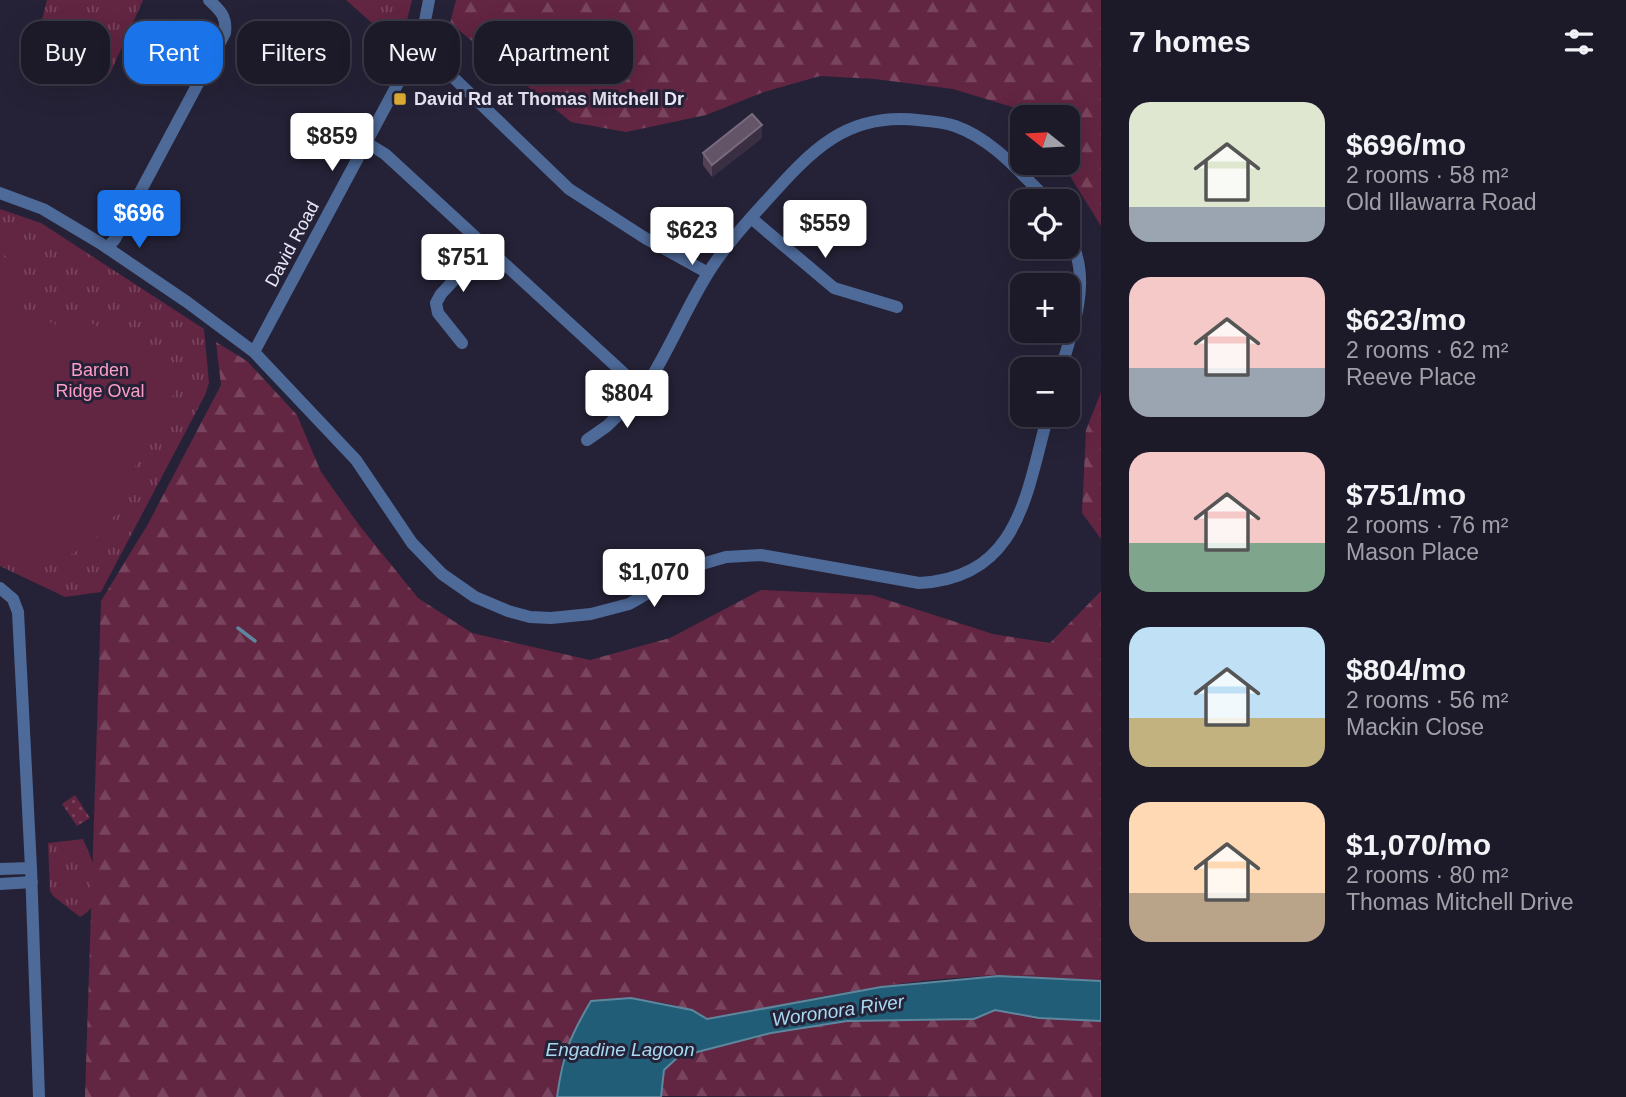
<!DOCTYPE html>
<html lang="en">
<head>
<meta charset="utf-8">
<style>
  :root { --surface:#1c1a29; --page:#252331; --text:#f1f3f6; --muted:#a0a1a8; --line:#3a3846; --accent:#1a73e8 }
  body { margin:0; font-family:Arial,sans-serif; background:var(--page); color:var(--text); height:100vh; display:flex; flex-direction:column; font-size:26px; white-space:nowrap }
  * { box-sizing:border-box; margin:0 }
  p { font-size:23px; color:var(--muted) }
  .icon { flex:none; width:38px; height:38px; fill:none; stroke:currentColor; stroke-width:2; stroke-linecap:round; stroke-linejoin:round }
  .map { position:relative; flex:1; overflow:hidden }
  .drawer { display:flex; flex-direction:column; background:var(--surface); width:525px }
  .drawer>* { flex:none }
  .hud { position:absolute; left:21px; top:21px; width:665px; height:63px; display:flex; gap:14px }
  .needle { width:46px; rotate:288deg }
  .tools { position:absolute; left:1010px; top:105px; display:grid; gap:14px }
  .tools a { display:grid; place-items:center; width:70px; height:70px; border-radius:14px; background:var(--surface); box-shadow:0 7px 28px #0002,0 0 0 2px var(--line); font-size:35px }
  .price { position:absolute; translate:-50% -60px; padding:0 16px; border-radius:7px; background:#fff; color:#222; font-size:23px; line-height:46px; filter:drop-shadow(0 2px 4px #0008) }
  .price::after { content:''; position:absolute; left:50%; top:42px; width:21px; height:16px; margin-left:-10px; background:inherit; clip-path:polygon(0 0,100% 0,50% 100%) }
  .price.current { background:var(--accent); color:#fff }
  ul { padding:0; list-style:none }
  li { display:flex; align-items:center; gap:21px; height:175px; padding:0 28px }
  li span { display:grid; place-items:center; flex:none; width:196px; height:140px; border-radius:21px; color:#555 }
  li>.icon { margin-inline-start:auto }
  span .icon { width:84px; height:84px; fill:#fffc; stroke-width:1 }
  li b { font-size:30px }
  h2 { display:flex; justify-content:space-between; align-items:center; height:84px; padding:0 28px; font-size:30px }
  .chip { padding:0 24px; border-radius:21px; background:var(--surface); box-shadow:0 7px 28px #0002,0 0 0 2px var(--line); font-size:24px; line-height:63px }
  .chip.current { background:var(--accent); color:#fff }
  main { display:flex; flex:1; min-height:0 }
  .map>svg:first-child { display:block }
  .grass { fill:url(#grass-tufts) }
  .forest { fill:url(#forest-firs) }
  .garden { fill:url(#garden-dots) }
  .pitch { fill:#622542 }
  .water { fill:#225d77; stroke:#5e879d; stroke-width:2 }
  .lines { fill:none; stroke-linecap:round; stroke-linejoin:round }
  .stream { stroke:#5e879d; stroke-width:3.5 }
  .minor { stroke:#4e6a99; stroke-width:12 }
  .wall { fill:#534256 }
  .shaded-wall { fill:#3a2e42 }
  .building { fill:#645467; stroke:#796b7e; stroke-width:2 }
  .poi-dot { fill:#e2af34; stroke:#252237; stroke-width:2.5 }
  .labels { text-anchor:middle; stroke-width:6; stroke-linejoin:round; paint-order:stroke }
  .poi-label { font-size:18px; font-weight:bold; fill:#eae8f7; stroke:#252237; text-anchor:start }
  .street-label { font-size:18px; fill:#eae8f7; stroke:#252237 }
  .park-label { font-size:18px; fill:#fc9ec7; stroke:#252237 }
  .water-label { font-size:19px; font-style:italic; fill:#a8d9f1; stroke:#252237 }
</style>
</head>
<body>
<main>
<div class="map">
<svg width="1101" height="1097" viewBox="0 0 1101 1097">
  <defs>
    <pattern id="grass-tufts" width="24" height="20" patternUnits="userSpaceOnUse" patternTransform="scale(1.75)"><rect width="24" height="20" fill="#622542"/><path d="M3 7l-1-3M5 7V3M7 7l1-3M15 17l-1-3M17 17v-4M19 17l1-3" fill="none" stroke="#79455e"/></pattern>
    <pattern id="forest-firs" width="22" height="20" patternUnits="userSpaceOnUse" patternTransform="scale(1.75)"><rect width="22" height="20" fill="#622542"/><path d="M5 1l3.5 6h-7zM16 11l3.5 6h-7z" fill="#79455e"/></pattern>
    <pattern id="garden-dots" width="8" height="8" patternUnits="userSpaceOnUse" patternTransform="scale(1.75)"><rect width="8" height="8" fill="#622542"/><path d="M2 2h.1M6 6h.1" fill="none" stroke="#79455e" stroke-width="1.8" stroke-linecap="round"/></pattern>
  </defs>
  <rect width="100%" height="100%" fill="#252237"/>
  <path class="grass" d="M47,0H143L110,74L35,46Z
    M346,0H412L400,48Z
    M0,209L41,223L204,329L209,383L205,395L101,592L65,597L0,566Z
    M83,839C94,864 111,900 80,917L53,896L50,891L48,843Z"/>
  <path class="forest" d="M456,0H1101V226L1062,163H1068V117H1032L1029,112L953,89L875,79L820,76L764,92L706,115L626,132L571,122L450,23Z
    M216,342L247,361L297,415L321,472L359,525L418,598L472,633L590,660L670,638L761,590L872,595L993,634L1050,643L1101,591V566V981C1067,980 1033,976 999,976C901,977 803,1001 707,1019C673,998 630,998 591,1001L562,1059L557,1097H85L101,601L148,524L221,385Z
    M1101,392V539L1082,513L1086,430Z
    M995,1010L1039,1018L1101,1021V1097L661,1096L664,1070L678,1057L771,1033L847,1021L974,1019Z"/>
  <path class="garden" d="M75,795L90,818L77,826L62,804Z"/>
  <path class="pitch" d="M0,235L28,250L20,264L0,253Z
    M0,268L33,287L19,313L47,320L55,325L65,309L185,373L131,474L126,502L92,542L66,557L29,556L0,547Z"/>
  <path class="water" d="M999,976L1101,981V1021L1039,1018L995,1010L974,1019L847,1021L771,1033L678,1057L664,1070L661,1097H557C563,1054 569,1038 591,1001L631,998L692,1010L707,1019L881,987Z"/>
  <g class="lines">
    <path class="stream" d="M238,628L255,641"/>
    <path class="minor" d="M416,48L432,57L569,189L645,238L708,273
      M367,143L385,154L643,391C669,352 685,309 710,270C726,245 747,222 767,200C811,151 846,112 918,120C930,121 944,122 955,126C994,140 1020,173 1049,201
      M0,193L43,209L100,243L187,302L254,352L356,460L412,543L442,574L475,597L508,611L530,617L551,618L591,614L629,604L695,566L726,557L761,555L919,583C1020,578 1026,493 1048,415
      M751,218L834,288L897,307
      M107,248L115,239L225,33C227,17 221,11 209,0
      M462,343L438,313L436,303L441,294L486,246
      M254,352L411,59L424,26L429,0
      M1061,369C1071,334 1087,294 1077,257C1075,248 1071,239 1068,231
      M587,440L607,426L643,391
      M0,588L13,599L18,612L31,868L39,1097
      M0,869L31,868
      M0,884L32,882"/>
  </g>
  <path class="wall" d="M762,138L712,177L703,165V153Z"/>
  <path class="shaded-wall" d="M762,125V138L712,177V165Z"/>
  <path class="building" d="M752,114L762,125L712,165L703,153Z"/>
  <rect class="poi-dot" x="393" y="92" width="14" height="14" rx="3.5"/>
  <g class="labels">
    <g class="poi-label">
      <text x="414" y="105">David Rd at Thomas Mitchell Dr</text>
    </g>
    <g class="street-label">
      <text transform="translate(292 244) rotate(-62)" y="6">David Road</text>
    </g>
    <g class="park-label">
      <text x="100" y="376">Barden<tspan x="100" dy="21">Ridge Oval</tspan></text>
    </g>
    <g class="water-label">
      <text transform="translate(838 1010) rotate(-8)" y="7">Woronora River</text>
      <text x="620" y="1056">Engadine Lagoon</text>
    </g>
  </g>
</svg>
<div class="tools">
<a><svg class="needle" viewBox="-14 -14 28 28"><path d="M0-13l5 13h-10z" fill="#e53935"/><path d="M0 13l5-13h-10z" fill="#a0a1a8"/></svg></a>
<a><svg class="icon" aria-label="locate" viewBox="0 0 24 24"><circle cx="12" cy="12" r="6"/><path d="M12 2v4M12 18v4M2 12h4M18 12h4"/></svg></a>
<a>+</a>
<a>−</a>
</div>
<b class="price" style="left:332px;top:173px">$859</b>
<b class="price current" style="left:139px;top:250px">$696</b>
<b class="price" style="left:825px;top:260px">$559</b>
<b class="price" style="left:692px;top:267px">$623</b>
<b class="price" style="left:463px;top:294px">$751</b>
<b class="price" style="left:627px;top:430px">$804</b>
<b class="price" style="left:654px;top:609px">$1,070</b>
<div class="hud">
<a class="chip">Buy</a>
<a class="chip current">Rent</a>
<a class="chip">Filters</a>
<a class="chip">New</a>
<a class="chip">Apartment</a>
</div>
</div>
<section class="drawer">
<h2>7 homes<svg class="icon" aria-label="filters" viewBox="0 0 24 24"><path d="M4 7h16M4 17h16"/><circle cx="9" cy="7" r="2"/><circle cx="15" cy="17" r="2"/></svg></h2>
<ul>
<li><span style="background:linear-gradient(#dfe7d0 75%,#9aa5b1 0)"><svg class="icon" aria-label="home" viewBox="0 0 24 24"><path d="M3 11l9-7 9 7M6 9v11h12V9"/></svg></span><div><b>$696/mo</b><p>2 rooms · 58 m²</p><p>Old Illawarra Road</p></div></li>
<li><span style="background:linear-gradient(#f6c9c9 65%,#9aa5b1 0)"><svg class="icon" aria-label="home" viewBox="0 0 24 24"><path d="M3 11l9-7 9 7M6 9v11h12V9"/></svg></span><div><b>$623/mo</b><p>2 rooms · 62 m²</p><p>Reeve Place</p></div></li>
<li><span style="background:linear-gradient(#f6c9c9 65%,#7fa58c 0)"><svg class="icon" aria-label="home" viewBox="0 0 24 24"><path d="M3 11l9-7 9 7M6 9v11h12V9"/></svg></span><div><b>$751/mo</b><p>2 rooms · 76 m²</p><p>Mason Place</p></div></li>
<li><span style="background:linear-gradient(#bfe0f5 65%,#c2b280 0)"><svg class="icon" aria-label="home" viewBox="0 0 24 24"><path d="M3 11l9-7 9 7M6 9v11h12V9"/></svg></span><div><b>$804/mo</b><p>2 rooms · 56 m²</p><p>Mackin Close</p></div></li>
<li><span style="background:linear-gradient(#ffd9b3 65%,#b9a48a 0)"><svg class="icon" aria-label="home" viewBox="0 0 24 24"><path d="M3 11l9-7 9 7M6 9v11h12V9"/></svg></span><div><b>$1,070/mo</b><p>2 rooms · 80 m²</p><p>Thomas Mitchell Drive</p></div></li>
</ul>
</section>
</main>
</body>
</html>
